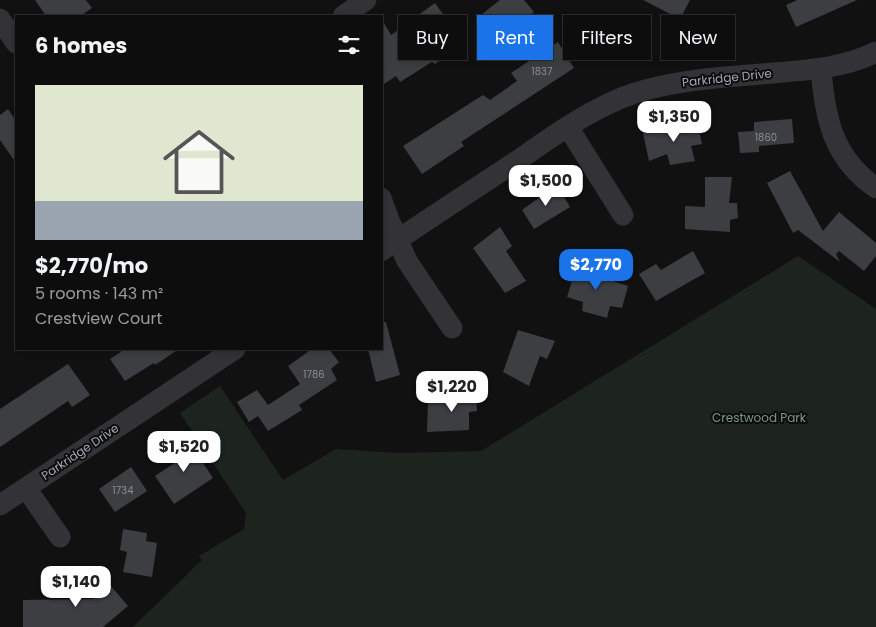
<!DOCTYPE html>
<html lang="en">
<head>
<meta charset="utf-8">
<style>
  :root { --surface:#0d0d0e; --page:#1b1b1c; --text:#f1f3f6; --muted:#9a9c9e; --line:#2d2d2e; --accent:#1a73e8 }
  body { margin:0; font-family:Poppins,sans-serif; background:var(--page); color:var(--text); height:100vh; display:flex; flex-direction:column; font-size:19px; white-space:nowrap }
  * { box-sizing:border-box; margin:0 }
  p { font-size:16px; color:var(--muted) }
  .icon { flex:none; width:28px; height:28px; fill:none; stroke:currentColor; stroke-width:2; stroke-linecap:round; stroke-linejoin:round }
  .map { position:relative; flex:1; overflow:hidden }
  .details { position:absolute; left:15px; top:15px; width:368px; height:335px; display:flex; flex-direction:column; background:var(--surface); border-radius:0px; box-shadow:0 2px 8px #0003,0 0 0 1px var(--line) }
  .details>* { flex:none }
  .hud { position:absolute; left:398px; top:15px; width:402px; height:45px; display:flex; gap:10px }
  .price { position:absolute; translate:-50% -42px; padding:0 11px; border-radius:10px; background:#fff; color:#222; font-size:16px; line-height:32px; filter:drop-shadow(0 1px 2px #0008) }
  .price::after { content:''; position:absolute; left:50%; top:30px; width:15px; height:11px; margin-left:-8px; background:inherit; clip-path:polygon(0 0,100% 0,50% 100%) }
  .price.selected { background:var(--accent); color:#fff }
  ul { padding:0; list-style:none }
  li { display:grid; align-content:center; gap:10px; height:265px; padding:0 20px }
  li+li { border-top:1px solid var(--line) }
  li span { display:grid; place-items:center; height:155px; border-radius:0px; color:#555 }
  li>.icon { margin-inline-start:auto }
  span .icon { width:90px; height:90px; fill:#fffc; stroke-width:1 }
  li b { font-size:21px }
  h2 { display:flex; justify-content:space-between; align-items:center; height:60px; padding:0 20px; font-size:21px }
  .tag { padding:0 18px; border-radius:0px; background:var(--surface); box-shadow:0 2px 8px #0003,0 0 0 1px var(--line); font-size:18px; line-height:45px }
  .tag.selected { background:var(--accent); color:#fff }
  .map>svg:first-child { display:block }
  .green { fill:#1d241e }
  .building { fill:#3d3e42 }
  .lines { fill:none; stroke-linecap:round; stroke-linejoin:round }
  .minor { stroke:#323237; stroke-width:21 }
  .labels { text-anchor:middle; stroke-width:4; stroke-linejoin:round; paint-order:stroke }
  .number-label { font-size:10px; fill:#8a8c96 }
  .street-label { font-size:12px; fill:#a3a6b2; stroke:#0c0c0d }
  .park-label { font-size:12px; fill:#7a9c7f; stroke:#0c0c0d }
</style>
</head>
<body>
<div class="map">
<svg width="876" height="627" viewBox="0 0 876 627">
  <rect width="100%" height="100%" fill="#111112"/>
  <path class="green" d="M798,256L876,309V627H133L202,560L199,556L244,529L246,513L180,413L220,386L283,480L336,449L398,453L481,451Z"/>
  <path class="building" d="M35,0H86L92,8L80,16H46Z
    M500,0H524L534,12L516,27L488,35L476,19Z
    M643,0H690L680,19Z
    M797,0H857L796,27L786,5Z
    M435,3L462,41L447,55L435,64L432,62L400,82L396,76L381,86V18L391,35Z
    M622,20L630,40L610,47L612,53L596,61L590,43L597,40L594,30Z
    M558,42L574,68L461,142L464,146L422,174L403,146L483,95L490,100L517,81L511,73Z
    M8,109L16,121V163L0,140V115Z
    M792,119L794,143L759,146V152L740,153L738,132L754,131V122Z
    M697,121L702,144L691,146L695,161L670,165L667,154L649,161L643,133Z
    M790,171L823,231L839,212L876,243V256L864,271L839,251L836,254L840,262L798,230L793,233L767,183Z
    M705,177H732L729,203H737L738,218L730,220V232L685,229V206L705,207Z
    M557,185L570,207L534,229L522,210Z
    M500,227L512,246L506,251L526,281L505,293L473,248Z
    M693,251L705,273L656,301L639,274L656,264L661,270Z
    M577,264L602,271L601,277L628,286L622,308L610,306L607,318L582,311L583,302L567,297Z
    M381,322H386L400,375L376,382L368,349H381Z
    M518,330L555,341L547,359L540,356L529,386L503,372Z
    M125,349H179L155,365L154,363L125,381L110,359Z
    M312,349H329L339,362L331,369L337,380L299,405L302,410L268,431L258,416L249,422L237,402L257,390L268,405L300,384L288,366Z
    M68,364L90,395L72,407L68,401L0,447V409Z
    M476,390L477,411L469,412V430L427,432L428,401L456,403L455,391Z
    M187,439L213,478L174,504L155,476L176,462L169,451Z
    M131,467L147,491L115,512L99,489Z
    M123,529L147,533L146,541L157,543L152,577L123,572L127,552L120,550Z
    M99,572L128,606L103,627H23V600L94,599L82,586Z"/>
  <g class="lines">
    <path class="minor" d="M343,16L366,0
      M0,19L16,43
      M821,69C825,119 833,158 876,188
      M568,127L623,215
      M381,198L389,220L407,261L452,328
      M381,251C427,220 474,189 520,159C556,134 593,107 635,93C679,79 727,77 773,73C808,70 844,68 876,52
      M26,488L60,537
      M0,505L235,349"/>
  </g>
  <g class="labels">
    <g class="number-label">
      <text x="542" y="75">1837</text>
      <text x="766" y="141">1860</text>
      <text x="314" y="378">1786</text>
      <text x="123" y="494">1734</text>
    </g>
    <g class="street-label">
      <text transform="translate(727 78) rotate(-6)" y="4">Parkridge Drive</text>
      <text transform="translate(80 452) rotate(-34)" y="4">Parkridge Drive</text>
    </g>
    <g class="park-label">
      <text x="759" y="422">Crestwood Park</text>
    </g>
  </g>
</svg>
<b class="price" style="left:674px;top:143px">$1,350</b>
<b class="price" style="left:546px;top:207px">$1,500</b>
<b class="price selected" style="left:596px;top:291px">$2,770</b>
<b class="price" style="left:452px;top:413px">$1,220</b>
<b class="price" style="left:184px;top:473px">$1,520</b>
<b class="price" style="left:76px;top:608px">$1,140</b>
<div class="hud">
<a class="tag">Buy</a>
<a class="tag selected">Rent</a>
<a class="tag">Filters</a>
<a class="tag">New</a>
</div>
<section class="details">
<h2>6 homes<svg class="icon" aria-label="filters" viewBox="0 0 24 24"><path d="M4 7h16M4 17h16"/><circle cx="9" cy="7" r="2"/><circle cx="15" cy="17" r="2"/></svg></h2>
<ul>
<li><span style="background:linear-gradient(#dfe7d0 75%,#9aa5b1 0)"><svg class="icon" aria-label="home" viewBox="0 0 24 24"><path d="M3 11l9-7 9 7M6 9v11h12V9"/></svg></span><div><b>$2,770/mo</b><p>5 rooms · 143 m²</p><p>Crestview Court</p></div></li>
</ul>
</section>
</div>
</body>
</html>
